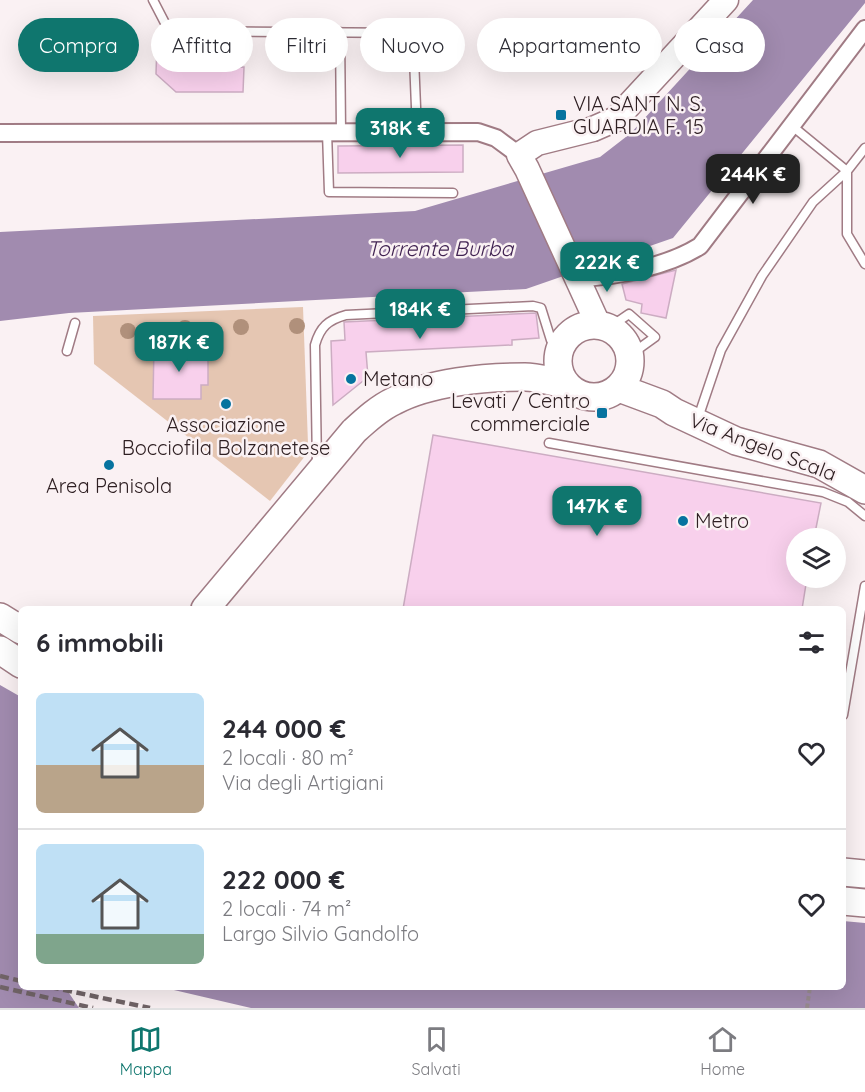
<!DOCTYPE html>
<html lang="it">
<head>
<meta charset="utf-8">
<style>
  :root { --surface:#fff; --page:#f7f7f7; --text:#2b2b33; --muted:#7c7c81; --line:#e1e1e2; --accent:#0f766e }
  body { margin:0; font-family:Quicksand,sans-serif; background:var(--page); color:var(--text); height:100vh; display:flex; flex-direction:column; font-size:22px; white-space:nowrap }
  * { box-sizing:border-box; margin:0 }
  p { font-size:20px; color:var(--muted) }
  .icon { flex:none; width:33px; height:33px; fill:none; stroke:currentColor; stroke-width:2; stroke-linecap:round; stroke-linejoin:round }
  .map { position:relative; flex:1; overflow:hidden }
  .panel { position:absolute; left:18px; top:606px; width:828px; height:384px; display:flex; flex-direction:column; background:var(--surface); border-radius:9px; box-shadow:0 6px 24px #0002 }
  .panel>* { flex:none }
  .hud { position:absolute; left:18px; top:18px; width:830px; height:54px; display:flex; gap:12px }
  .buttons { position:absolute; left:786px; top:528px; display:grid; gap:12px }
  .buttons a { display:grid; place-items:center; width:60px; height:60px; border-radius:50%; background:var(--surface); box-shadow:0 6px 24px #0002; font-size:30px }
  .price { position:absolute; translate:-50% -51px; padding:0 14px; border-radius:12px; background:var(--accent); color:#fff; font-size:20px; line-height:39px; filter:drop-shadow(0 2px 3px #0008) }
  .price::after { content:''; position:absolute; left:50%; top:36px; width:18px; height:14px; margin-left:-9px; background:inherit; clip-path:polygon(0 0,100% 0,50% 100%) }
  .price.selected { background:#222; color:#fff }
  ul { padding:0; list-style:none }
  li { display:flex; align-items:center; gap:18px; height:150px; padding:0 18px }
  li+li { border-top:2px solid var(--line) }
  li span { display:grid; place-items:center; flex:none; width:168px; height:120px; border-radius:9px; color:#555 }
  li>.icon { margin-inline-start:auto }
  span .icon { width:72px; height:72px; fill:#fffc; stroke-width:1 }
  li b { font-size:26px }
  h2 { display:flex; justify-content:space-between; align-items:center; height:72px; padding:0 18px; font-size:26px }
  .pill { padding:0 21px; border-radius:27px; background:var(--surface); box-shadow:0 6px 24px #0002; font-size:21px; line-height:54px }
  .pill.selected { background:var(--accent); color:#fff }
  .tab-bar { display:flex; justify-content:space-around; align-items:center; height:84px; border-top:2px solid var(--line); background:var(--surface); font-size:16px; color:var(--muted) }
  .tab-bar a { display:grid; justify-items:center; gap:3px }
  .tab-bar .selected { color:var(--accent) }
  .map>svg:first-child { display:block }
  .green { fill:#e5c6b2 }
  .water { fill:#a18baf }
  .building { fill:#f8d0ec; stroke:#ccacc2; stroke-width:1.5 }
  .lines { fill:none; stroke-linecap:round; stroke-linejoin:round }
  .lane-casing { stroke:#a07b84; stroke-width:11 }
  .street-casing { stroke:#a07b84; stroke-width:20 }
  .secondary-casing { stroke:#a07b84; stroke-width:27 }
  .primary-casing { stroke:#a07b84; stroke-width:30 }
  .path { stroke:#988c8f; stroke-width:4; stroke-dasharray:4.5 3; stroke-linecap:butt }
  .lane { stroke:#fff; stroke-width:8 }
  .street { stroke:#fff; stroke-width:16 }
  .secondary { stroke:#fff; stroke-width:24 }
  .primary { stroke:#fff; stroke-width:27 }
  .rail { stroke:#716467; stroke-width:4.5; stroke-dasharray:9 4.5; stroke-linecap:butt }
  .tree { fill:#b0907b }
  .poi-dot { fill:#06739f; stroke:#faf1f3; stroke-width:2 }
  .labels { text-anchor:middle; stroke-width:5; stroke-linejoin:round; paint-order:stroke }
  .poi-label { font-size:20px; fill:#2f2023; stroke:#faf1f3; text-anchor:start }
  .street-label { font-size:20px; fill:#2f2023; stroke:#faf1f3 }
  .water-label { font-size:21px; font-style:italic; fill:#412352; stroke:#faf1f3 }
</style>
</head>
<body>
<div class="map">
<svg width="865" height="1008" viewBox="0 0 865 1008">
  <rect width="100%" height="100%" fill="#faf1f3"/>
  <path class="green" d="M303,307L308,444L305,456L270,501L94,364L93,316Z"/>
  <path class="water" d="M753,0H865V3L673,238L526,289L69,313L0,321V232L415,211L600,157L631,133Z
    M0,685L21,697V987H65L79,1008H0Z
    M843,921L865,923V1008H251L161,987H843Z"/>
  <path class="building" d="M157,43L180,44L205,68L244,67L243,92H176L156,74Z
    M463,145V172L338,173V146Z
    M676,270L666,318L641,313L642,304L626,300L622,284Z
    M536,313L539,338L512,340V345L366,352L368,377L333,405L331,341L345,340L344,322Z
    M154,346H200V356H208V385H201V399H153Z
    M433,435L821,503L814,538H796V578H807L802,609H403Z"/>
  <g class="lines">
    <g class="lane-casing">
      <path id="lane" d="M153,0L166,25L179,31L413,33L417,132
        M340,32L341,132
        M327,132L329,192L453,193
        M865,148L847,171V234L865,264
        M610,327L629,314L655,337L630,355
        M67,351L75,323
        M698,418L721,350L762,276L813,202L847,171L791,125
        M549,443L823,492L848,502L865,516
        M317,465L315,345C320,327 328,320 346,315L533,306L541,308L551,340L560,346
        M843,715L865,586"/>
    </g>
    <g class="street-casing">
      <path id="street" d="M0,133L478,132L496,138L519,155
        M578,278C616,277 668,266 700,246L865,29"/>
    </g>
    <g class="secondary-casing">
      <path id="secondary" d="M598,324L527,169L519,155L537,143L593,129L616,119L726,0"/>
    </g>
    <g class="primary-casing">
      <path id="primary" d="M558 361a36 36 0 1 1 72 0a36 36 0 1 1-72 0Z
        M619,388L662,404L674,412L736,441L819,464L865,490
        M205,609L354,431C366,420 379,408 394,401C429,382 485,377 525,377C538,377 552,382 566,384
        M0,617L21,630
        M0,650L21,664
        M843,872L865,874
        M843,901L865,903"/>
    </g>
    <path class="path" d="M807,1008L810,987"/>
    <use href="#lane" class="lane"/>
    <use href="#street" class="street"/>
    <use href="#secondary" class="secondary"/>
    <use href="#primary" class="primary"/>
    <path class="rail" d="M0,976L21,981
      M0,987L93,1008
      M50,987L150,1008"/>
  </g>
  <g class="tree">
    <circle cx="297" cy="326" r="8"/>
    <circle cx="241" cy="327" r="8"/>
    <circle cx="185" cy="328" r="8"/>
    <circle cx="128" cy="331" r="8"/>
  </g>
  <g class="poi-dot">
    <rect x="555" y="109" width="12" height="12" rx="3"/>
    <circle cx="351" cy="379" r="6"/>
    <circle cx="226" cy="404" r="6"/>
    <rect x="596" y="407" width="12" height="12" rx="3"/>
    <circle cx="109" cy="465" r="6"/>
    <circle cx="683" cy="521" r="6"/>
  </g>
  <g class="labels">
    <g class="poi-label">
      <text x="573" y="111">VIA SANT N. S.<tspan x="573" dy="23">GUARDIA F. 15</tspan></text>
      <text x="363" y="386">Metano</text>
      <text x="590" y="408" text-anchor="end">Levati / Centro<tspan x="590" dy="23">commerciale</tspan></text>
      <text x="226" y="432" text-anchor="middle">Associazione<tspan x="226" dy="23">Bocciofila Bolzanetese</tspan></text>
      <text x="109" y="493" text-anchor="middle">Area Penisola</text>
      <text x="695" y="528">Metro</text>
    </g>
    <g class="street-label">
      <text transform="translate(763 447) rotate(21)" y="7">Via Angelo Scala</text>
    </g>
    <g class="water-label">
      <text x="440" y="256">Torrente Burba</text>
    </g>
  </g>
</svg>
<div class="buttons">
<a><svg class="icon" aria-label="layers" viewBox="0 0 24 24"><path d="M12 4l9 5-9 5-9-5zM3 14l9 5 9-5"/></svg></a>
</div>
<b class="price" style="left:400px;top:159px">318K €</b>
<b class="price selected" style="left:753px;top:205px">244K €</b>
<b class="price" style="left:607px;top:293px">222K €</b>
<b class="price" style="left:420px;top:340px">184K €</b>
<b class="price" style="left:179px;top:373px">187K €</b>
<b class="price" style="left:597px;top:537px">147K €</b>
<div class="hud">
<a class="pill selected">Compra</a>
<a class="pill">Affitta</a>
<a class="pill">Filtri</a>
<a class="pill">Nuovo</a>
<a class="pill">Appartamento</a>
<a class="pill">Casa</a>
</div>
<section class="panel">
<h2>6 immobili<svg class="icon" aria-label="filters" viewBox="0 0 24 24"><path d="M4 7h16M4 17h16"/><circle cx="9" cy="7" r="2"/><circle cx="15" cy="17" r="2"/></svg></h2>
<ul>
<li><span style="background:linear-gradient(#bfe0f5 60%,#b9a48a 0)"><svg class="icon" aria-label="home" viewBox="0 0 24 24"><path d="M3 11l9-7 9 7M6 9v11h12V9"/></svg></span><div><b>244 000 €</b><p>2 locali · 80 m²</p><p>Via degli Artigiani</p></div><svg class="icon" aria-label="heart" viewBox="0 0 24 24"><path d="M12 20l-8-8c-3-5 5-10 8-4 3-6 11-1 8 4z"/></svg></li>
<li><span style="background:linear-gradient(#bfe0f5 75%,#7fa58c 0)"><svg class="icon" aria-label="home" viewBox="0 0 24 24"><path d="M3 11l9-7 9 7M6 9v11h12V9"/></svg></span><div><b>222 000 €</b><p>2 locali · 74 m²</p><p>Largo Silvio Gandolfo</p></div><svg class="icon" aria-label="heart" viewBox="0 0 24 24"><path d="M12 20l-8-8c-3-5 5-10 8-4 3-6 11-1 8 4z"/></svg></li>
</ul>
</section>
</div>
<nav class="tab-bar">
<a class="selected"><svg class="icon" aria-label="map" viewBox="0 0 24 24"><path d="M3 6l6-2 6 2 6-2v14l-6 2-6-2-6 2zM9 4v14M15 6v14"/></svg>Mappa</a>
<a><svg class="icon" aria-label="saved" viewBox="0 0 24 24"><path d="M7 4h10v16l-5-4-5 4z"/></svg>Salvati</a>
<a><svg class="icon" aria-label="home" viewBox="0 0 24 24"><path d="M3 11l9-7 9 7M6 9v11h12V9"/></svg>Home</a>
</nav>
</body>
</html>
